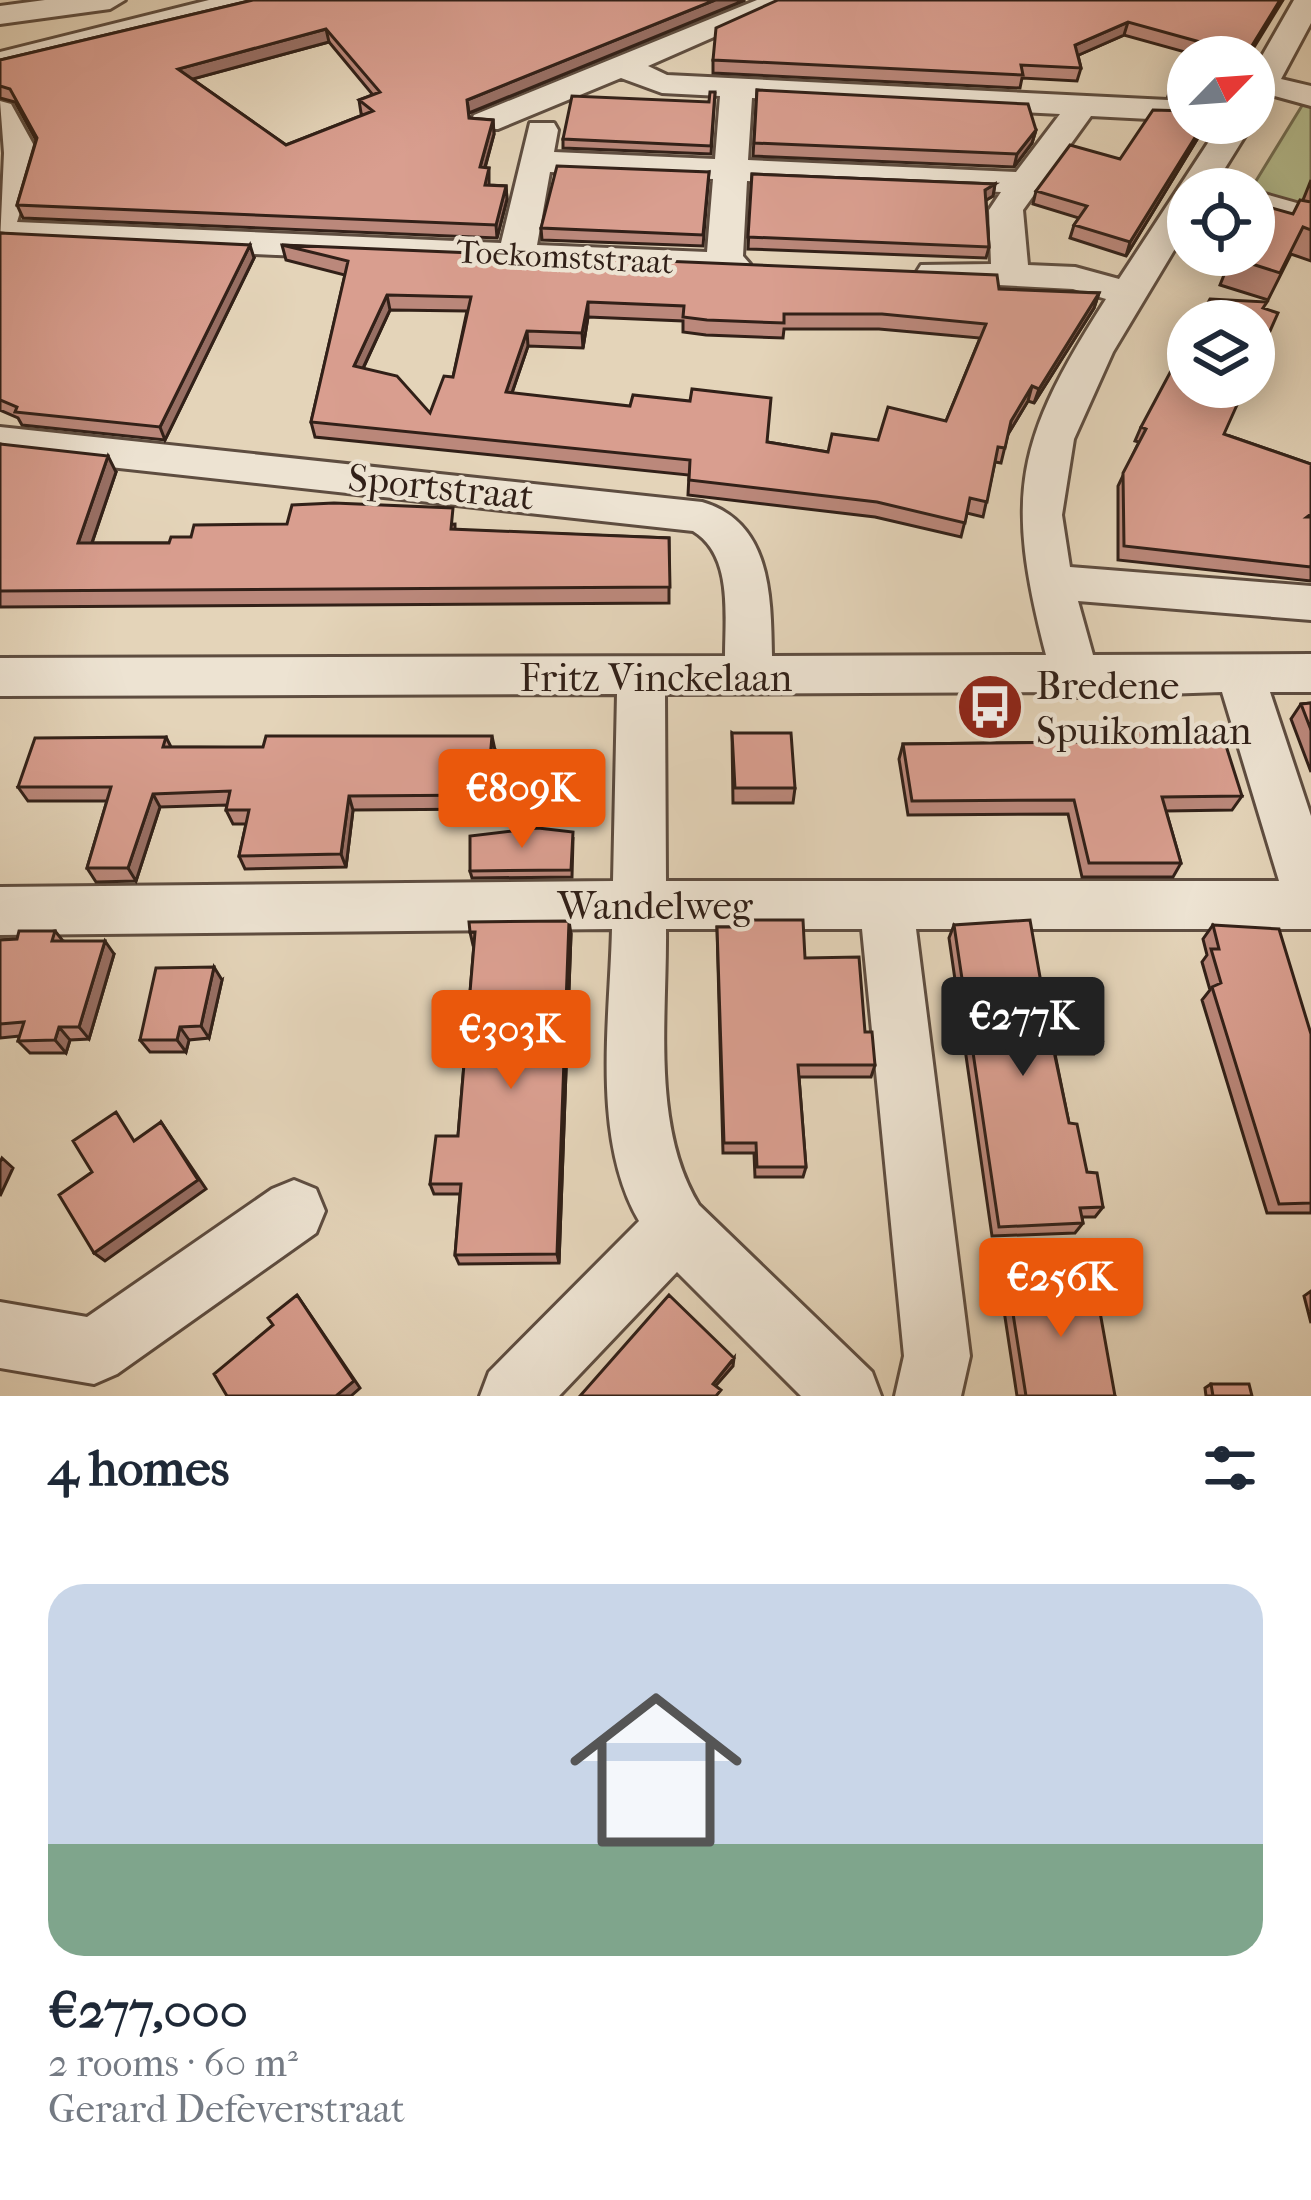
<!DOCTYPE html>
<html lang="en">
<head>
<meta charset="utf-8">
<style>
  :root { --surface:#fff; --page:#f6f6f7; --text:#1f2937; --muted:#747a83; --line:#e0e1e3; --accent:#ea580c }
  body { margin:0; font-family:"IM FELL French Canon",serif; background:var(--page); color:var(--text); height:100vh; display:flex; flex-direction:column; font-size:45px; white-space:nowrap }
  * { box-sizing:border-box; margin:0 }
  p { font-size:39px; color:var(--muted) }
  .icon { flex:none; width:66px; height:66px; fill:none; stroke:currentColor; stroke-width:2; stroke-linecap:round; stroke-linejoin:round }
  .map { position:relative; height:1396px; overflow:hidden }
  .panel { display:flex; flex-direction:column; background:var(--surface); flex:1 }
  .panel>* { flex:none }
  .needle { width:78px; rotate:65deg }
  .tools { position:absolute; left:1167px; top:36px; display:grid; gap:24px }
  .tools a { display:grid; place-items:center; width:108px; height:108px; border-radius:50%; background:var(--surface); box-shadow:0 6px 30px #0003; font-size:60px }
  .price { position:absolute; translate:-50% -102px; padding:0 27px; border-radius:12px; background:var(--accent); color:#fff; font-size:39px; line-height:78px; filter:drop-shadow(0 3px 6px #0008) }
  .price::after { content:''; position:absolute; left:50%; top:72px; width:36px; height:27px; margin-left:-18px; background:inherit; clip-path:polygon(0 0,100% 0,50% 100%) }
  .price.current { background:#222; color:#fff }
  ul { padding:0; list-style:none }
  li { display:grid; align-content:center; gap:24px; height:636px; padding:0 48px }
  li+li { border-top:3px solid var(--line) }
  li span { display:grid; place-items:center; height:372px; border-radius:36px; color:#555 }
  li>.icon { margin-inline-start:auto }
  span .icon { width:216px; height:216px; fill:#fffc; stroke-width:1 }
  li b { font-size:51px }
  h2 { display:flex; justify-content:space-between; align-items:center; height:144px; padding:0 48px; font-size:51px }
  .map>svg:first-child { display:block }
  .green { fill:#b4bd8f; stroke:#726e54; stroke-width:3 }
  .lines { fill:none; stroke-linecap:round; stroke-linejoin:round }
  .minor-casing { stroke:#5e4d40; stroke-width:6 }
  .minor { fill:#ede3d2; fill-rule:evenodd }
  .wall { fill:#bb887b; stroke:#312018; stroke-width:3; fill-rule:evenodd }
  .shaded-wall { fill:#986f64; stroke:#312018; stroke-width:3 }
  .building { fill:#d99e8f; stroke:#312018; stroke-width:3; fill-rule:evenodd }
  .labels { text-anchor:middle; stroke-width:9; stroke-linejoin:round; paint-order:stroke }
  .far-street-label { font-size:33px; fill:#312018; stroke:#ede3d2 }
  .street-label { font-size:39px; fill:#312018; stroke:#ede3d2 }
  .poi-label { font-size:39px; fill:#312018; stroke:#ede3d2; text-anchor:start }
</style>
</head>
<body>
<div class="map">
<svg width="1311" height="1396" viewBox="0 0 1311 1396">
  <rect width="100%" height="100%" fill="#e4d4b9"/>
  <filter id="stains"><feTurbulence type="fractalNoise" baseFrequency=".00167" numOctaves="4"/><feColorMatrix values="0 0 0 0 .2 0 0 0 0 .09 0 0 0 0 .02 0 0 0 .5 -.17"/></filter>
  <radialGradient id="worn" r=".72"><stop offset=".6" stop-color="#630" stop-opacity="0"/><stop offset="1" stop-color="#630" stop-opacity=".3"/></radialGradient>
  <path class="green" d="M1311,91V244L1254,228L1251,189Z"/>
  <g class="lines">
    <g class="minor-casing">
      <path id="minor" d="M45,0H125L110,9L0,24V6Z
        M209,0H260L255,6L0,70V52Z
        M757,0H798L648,66L667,75L1188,101V121L1091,116L1023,210L1028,265L1075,267L1119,279L1221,123H1253L1212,189H1188V227L1113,352L1074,439L1062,515L1070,567L1311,586V620L1078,601L1093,655L1311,654V692H1270L1311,816V929H916L970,1356L961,1396H895L904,1356L862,929H666C667,1017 651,1127 699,1205L872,1372L881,1396H801L677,1272L559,1396H480L489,1372L639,1221C591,1138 610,1020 612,929L0,935V887L613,881L617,694L0,696V658L725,656C725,615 733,555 693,531L0,455V427L702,502C771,522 771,595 772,656L1046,655C1004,493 1016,440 1106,299L1073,289L921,281L916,273L921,265L991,264L989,210L1001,192L747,181L743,256L750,264L732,275L0,243L4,153L0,101L11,104L38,153L17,222L501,243L530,123H554L558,130L554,152L715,159L720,96L662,93L621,78L498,129H474L470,122L474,115ZM752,98L1060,114L1016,172L748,160ZM550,172L713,179L707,252L537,245ZM1063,692L1076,697L1222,692L1279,881H666L665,694Z
        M1294,0H1311V23L1281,79L1311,86V106L1271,95L1254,108V70Z
        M1254,191L1311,207V229L1254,212Z
        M294,1180L316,1189L325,1211L316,1233L117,1374L94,1384L0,1368V1302L87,1317L272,1189Z"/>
    </g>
    <use href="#minor" class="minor"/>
  </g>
  <path class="wall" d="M253,0H745L469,113V118L493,120L494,134L485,168H489V185L506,186L507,199L497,238L23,218L17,205L36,140L15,102L0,98V60ZM329,42L373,95L359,100L361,113L363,115L286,145L192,79Z
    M1283,0L1192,54L1124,35L1078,55L1081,68L1077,81L1022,78L1020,88L713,73V60Z
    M1188,60V98L1168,96L1172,83Z
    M757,90L1036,130L1032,143L1014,167L753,156Z
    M715,92L711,154L563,148V139L709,102Z
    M1188,123H1207L1126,256L1070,238L1074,225L1079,218L1033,204L1036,191L1120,159Z
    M709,172L703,246L542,240L541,228Z
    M752,174L995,184L993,196L986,200L989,247L986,258L748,249Z
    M1311,180V261L1291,254L1268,300L1220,285L1232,255L1264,214H1293L1303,200Z
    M0,233L254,258L165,440L22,425L18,418L0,410Z
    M282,245L999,289L1099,293L1094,308L1034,403L1028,401L1008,434L1001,463L995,462L983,517L967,513L961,537L875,517L688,495L689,475L315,437L311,422L345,275L286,260ZM390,310L467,311L453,377L430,413L363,369ZM588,317L683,321V332L706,335L783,338L784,329H879L980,338L946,421L878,440L828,452L767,442L512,393L528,346L583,348Z
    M1141,427L1224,434L1311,464V581L1118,560V486L1139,442L1135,441Z
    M0,444L116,472L92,543H169L191,537L455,524V530L669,538V603L0,607Z
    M1311,703V772L1291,719L1301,704Z
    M1078,731L1242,796L1232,810L1166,811L1181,863L1173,877H1082L1068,814L908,815L899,759L903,744L1073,742Z
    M732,733L795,788L793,803H733Z
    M166,737L171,747L495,750L490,809L353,810L346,867L245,869L239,856L246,824H233L226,810L227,805L160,807L136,881L96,882L87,868L107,801H28L18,787Z
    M573,839L572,877L472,878L470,871Z
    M746,920L805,958L865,1032L875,1065L871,1077H799L806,1167L803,1177H755L754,1153H723L717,927H745Z
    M954,925L1050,1034L1102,1042L1094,1054H1055L1069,1123L1087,1172L1103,1207L1095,1217H1082L1083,1223L1075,1233L992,1236L949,938Z
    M1213,925L1311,1034V1213H1267L1202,1000L1210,990L1202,962L1207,955L1203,939Z
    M55,931L63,941L114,954L89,1039L70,1040L66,1053H30L18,1041L20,1036L0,1038V940L17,939Z
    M470,932L571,934L559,1263L459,1264L455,1255L460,1194H434L430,1184L458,1136L474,945H473Z
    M222,980L209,1038L189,1040L186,1052H150L140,1040Z
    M1008,1282L1115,1396H1017L1001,1291Z
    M1311,1291V1323L1304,1296Z
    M1211,1384L1252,1396H1206L1205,1388Z"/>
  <path class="shaded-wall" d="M715,0H745L469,113L467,100Z
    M1280,0H1283L1248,57H1245Z
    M1128,22L1124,35L1072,58L1075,45Z
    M326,29L329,42L182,82L178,69Z
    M493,120L494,134L481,181L480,167Z
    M1204,123H1207L1126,256L1130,242Z
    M1036,130L1032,143L1014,167L1017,154Z
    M995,184L993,196L983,202L985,190Z
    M506,186L507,199L497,238L496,225Z
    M250,245L254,258L165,440L160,427Z
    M1099,293L1094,308L1034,403L1039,389Z
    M387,295L390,310L357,381L354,366Z
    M588,302V317L583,348L582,333Z
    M527,331L528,346L507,407L506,392Z
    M1032,386L1028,401L1007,436L1011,421Z
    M108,456L116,472L86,560L78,543Z
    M492,736L495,750L490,809L487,795Z
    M153,794L160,807L136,881L128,868Z
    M349,796L353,810L346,867L341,854Z
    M569,921L571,934L559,1263L557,1254Z
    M105,941L114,954L89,1039L79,1027Z
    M214,967L222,980L209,1038L201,1026Z
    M59,1027L70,1040L66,1053L55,1040Z
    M180,1027L189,1040L186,1052L177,1040Z
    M161,1122L206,1189L105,1261L94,1253Z
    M2,1158L13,1168L0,1196V1162Z
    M297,1295L360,1388L351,1396H336Z
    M734,1358L733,1366L712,1390L713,1384Z"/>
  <path class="building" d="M253,0H715L467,100L469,118L493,120L480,167L489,168L485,185L506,186L496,225L17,205L37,138L10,89L0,86V60ZM326,29L380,92L359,100L373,111L286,145L178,69Z
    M778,0H1280L1245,57H1190L1200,42L1128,22L1075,45L1081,68L1021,65L1023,75L713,60L716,28Z
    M1188,60V84L1172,83Z
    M757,90L1028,104L1036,130L1017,154L754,143Z
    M710,92H715L711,146L563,139L572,96L709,102Z
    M1153,110L1188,111V123H1204L1130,242L1074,225L1087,206L1036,191L1070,145L1120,159Z
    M557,166L709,172L703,235L541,228Z
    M752,174L995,184L985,190L989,247L748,237Z
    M1300,200L1311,202V230L1303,227L1280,273L1230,257L1232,255H1254L1255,211L1264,214L1268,207L1293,214Z
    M0,233L250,245L160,427L15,412L17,407L0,400Z
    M282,245L997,275L999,289L1099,293L1039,389L1032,386L1011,421L1005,448L998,447L987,502L970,498L965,523L877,502L689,480L690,460L311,422L348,261ZM387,295L471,297L453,377L444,376L430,413L397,376L354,366ZM588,302L684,306L683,317L707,320L784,323V314H882L986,324L946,421L888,407L878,440L832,434L828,452L767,442L771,398L692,389L690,401L633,395L630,406L506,392L527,331L582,333Z
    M1210,299L1267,302L1263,308L1278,313L1254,367V321H1198Z
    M1188,339V387H1245L1224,434L1311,464V514L1307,517H1311V567L1124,546L1123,473L1146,429L1141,427Z
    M0,444L108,456L78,543H169L171,537H191L194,525L287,524L292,505L334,503L453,508L451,529L669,538L670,587L0,591Z
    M1311,703V730L1301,704Z
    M1221,730L1242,796L1162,797L1181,863H1089L1074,800L912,801L903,744L1080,742L1078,731Z
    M732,733H791L795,788H735Z
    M266,736H492L487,795L349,796L341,854L239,856L249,810H226L230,791L153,794L128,868H87L111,787H18L35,738L166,737L163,747H263Z
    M538,828L573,832L571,870L470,871V836Z
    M746,920H803L805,958L859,957L865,1032H872L875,1065H798L806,1167H757L756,1143H724L717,927H746Z
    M1030,920L1050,1034L1080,1003L1096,1016L1102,1042H1052L1069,1123L1077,1124L1087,1172L1097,1173L1103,1207L1080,1208L1083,1223L999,1227L954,925Z
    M569,921L557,1254L455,1255L461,1184H430L436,1136H458L475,932H470L469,922Z
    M1213,925L1279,929L1311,1034V1203L1279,1204L1212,987L1221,983L1211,949H1219Z
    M19,931H55L52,941H105L79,1027H59L55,1040L18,1041L24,1022L0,1024V940L17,939Z
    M214,967L201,1026L180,1027L177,1040H140L156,968Z
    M116,1112L134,1141L161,1122L198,1180L94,1253L59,1195L92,1172L73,1141Z
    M1008,1282L1095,1284L1115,1396H1026Z
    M297,1295L354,1381L336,1396H227L214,1374L273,1325L268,1318Z
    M669,1295L734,1358L713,1384L721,1390L716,1396H580Z
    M1211,1384H1249L1252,1396H1213Z"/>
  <defs>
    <g id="bus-disc" transform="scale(3.45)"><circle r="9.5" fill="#8f2418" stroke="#ede3d2"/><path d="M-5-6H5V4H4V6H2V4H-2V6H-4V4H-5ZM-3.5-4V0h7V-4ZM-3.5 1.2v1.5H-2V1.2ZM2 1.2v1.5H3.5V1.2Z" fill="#fff"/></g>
  </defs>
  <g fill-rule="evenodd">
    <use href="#bus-disc" x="990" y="707"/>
  </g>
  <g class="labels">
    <g class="far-street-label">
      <text transform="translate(565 256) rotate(3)" y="12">Toekomststraat</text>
    </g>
    <g class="street-label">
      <text transform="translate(441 486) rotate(6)" y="14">Sportstraat</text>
      <text x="656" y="691">Fritz Vinckelaan</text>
      <text x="655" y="919">Wandelweg</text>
    </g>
    <g class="poi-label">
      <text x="1036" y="699">Bredene<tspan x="1036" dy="45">Spuikomlaan</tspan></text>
    </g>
  </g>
  <rect width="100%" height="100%" filter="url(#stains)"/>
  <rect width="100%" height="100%" fill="url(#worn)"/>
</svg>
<div class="tools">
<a><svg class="needle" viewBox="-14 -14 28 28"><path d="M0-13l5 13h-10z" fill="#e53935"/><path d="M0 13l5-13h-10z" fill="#747a83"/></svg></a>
<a><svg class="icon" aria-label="locate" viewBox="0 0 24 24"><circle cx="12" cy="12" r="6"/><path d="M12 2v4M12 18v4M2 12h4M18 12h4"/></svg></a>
<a><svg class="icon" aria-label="layers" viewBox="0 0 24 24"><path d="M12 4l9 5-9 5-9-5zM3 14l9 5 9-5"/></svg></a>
</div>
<b class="price" style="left:522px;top:851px">€809K</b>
<b class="price current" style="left:1023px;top:1079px">€277K</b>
<b class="price" style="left:511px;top:1092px">€303K</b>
<b class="price" style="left:1061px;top:1340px">€256K</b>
</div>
<section class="panel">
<h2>4 homes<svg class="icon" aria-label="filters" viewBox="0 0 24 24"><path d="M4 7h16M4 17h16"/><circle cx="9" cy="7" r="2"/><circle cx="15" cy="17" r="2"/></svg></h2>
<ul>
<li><span style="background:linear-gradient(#c9d6e8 70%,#7fa58c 0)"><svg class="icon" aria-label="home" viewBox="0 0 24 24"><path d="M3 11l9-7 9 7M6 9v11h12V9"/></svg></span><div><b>€277,000</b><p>2 rooms · 60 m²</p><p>Gerard Defeverstraat</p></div></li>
</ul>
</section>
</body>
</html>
